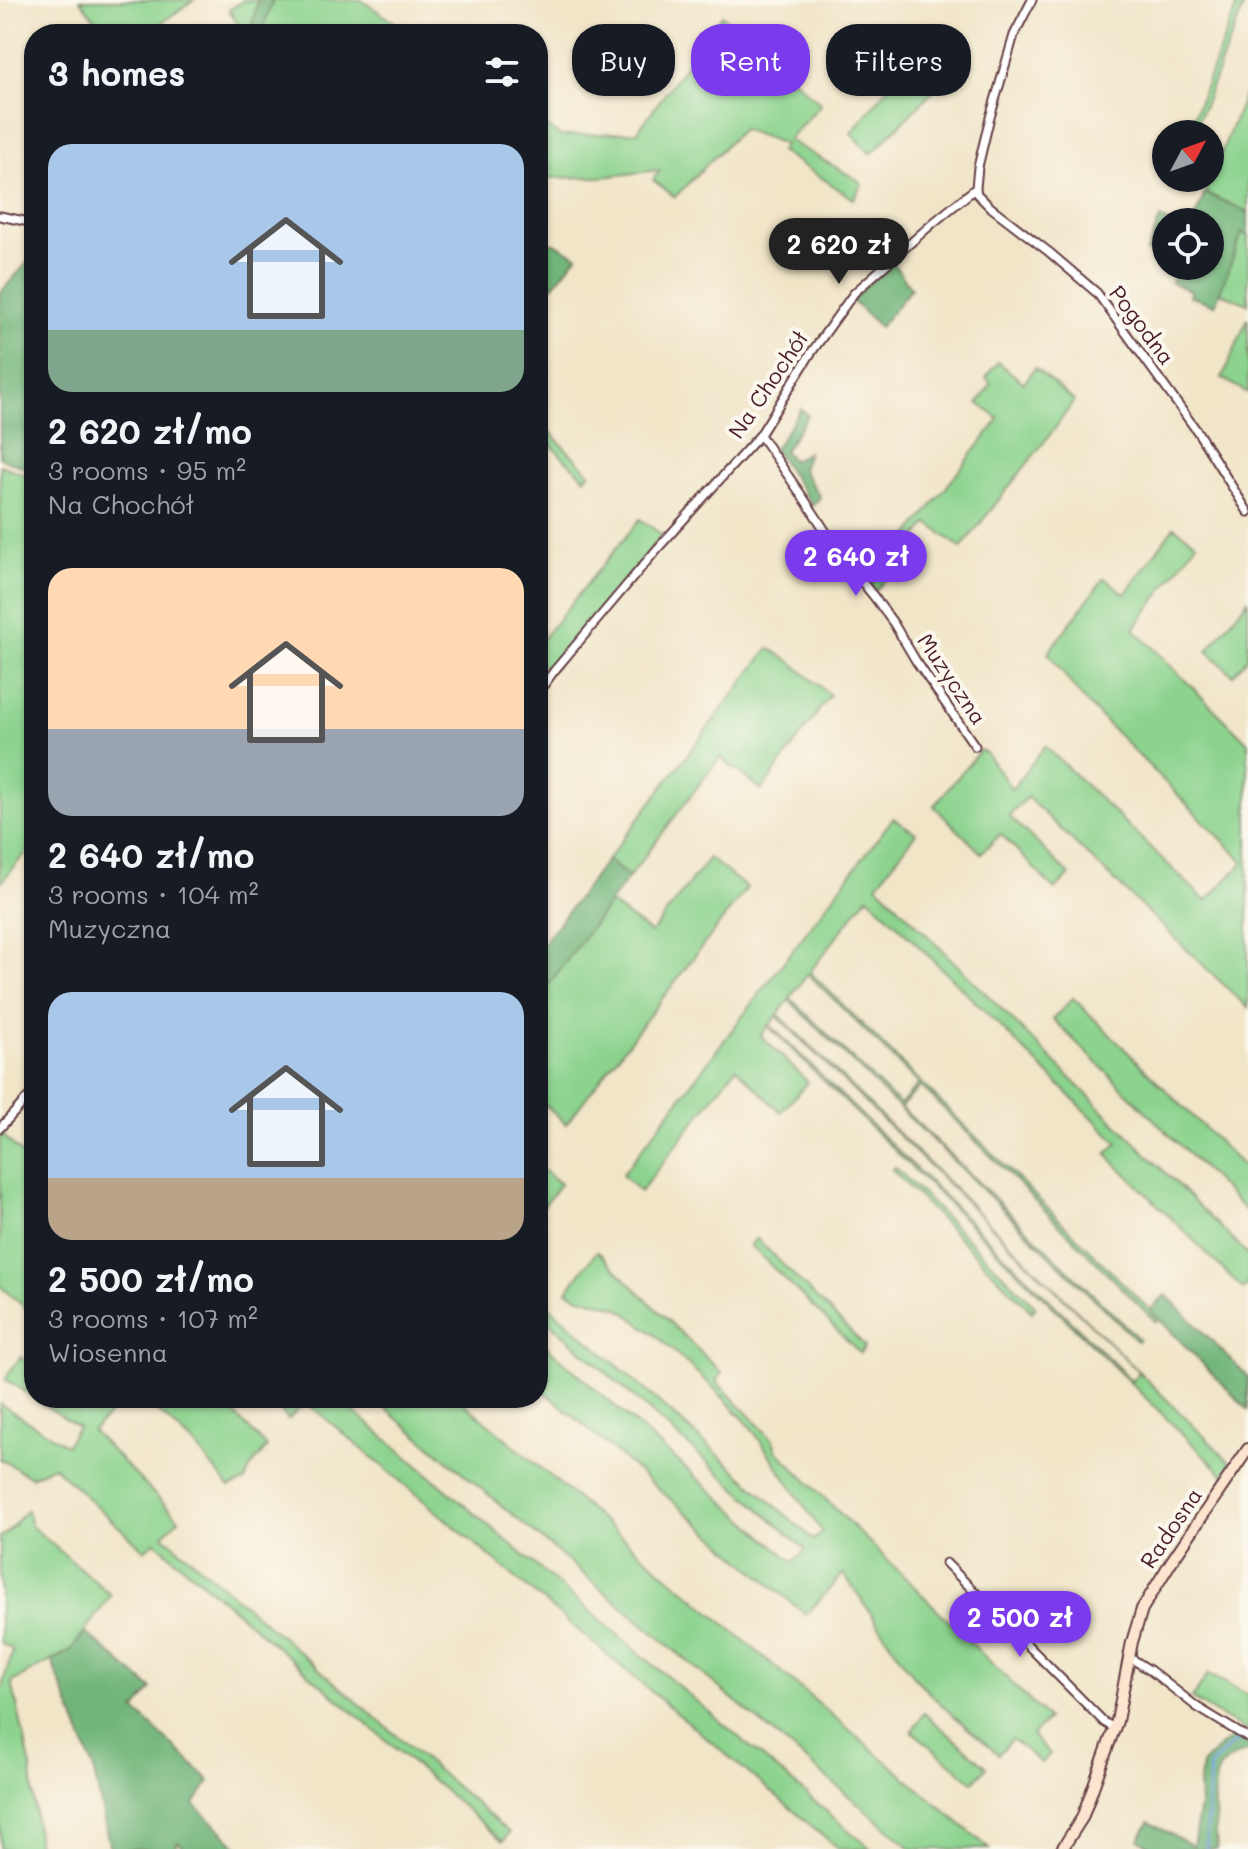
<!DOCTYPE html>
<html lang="en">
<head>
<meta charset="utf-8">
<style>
  :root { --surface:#171b24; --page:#242831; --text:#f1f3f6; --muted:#9ea1a6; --accent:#7c3aed }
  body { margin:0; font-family:Mali,sans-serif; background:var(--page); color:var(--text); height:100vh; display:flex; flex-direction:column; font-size:30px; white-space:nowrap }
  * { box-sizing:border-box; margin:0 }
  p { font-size:26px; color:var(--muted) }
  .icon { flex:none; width:44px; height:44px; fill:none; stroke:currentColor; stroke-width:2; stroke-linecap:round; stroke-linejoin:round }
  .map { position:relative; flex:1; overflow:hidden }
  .drawer { position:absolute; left:24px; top:24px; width:524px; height:1384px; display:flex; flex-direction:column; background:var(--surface); border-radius:32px; box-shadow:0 2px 6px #0004 }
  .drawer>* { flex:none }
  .banner { position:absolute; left:572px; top:24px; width:556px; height:72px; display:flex; gap:16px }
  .needle { width:52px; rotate:49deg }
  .controls { position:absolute; left:1152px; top:120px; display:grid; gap:16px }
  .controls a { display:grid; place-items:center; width:72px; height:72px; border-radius:50%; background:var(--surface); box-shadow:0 2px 6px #0004; font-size:40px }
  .price { position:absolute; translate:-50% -68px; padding:0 18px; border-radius:28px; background:var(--accent); color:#fff; font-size:26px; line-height:52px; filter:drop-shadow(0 2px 4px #0008) }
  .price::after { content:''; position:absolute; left:50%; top:48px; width:24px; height:18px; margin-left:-12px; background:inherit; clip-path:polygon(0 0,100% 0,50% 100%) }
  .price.current { background:#222; color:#fff }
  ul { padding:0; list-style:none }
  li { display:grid; align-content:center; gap:16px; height:424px; padding:0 24px }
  li span { display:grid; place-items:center; height:248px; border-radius:24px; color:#555 }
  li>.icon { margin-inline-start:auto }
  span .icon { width:144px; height:144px; fill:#fffc; stroke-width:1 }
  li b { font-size:34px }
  h2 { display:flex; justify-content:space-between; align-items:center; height:96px; padding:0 24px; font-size:34px }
  .chip { padding:0 28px; border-radius:32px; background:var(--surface); box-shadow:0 2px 6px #0004; font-size:28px; line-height:72px }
  .chip.current { background:var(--accent); color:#fff }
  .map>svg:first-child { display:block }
  .green { fill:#8cd38e; stroke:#6b795c; stroke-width:2; fill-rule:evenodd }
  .forest { fill:#71b579; stroke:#5e6a52; stroke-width:2 }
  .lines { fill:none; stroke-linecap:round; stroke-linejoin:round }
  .stream { stroke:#6d9cd6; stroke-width:3 }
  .street-casing { stroke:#633d43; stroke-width:11 }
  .secondary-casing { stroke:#633d43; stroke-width:14 }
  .street { stroke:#fff; stroke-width:7 }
  .secondary { stroke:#fbe5cf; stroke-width:10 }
  .labels { text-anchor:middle; stroke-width:8; stroke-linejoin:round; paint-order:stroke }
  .street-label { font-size:22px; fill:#4a1f2b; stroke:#fbf7ec }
</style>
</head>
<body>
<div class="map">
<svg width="1248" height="1849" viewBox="0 0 1248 1849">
  <rect width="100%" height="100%" fill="#fbf7ec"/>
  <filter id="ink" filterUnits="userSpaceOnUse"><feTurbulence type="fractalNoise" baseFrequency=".0125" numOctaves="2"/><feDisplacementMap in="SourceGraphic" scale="16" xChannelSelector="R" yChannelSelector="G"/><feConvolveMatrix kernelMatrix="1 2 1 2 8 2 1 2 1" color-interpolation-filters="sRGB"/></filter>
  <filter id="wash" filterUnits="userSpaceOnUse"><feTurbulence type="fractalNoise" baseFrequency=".006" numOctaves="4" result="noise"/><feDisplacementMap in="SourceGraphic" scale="32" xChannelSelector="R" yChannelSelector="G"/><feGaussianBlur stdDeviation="1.8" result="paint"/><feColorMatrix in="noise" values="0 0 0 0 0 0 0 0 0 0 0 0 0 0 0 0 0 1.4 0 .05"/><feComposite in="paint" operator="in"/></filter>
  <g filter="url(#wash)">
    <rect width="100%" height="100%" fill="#f1e5c8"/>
    <path class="green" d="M80,0H194L145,34H106Z
      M244,0H258L251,30L272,1L271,0H361L412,34H244L229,10Z
      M1239,0H1246L1193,134H1187Z
      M722,15L821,104L788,140L858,180L862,184L854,199L780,151L784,144L742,129L675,197L653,180L660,170L602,177L538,178V121L561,136L637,132Z
      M909,61L938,86L871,154L851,133Z
      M1248,86V212L1205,193Z
      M1242,233L1248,236V304L1219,292Z
      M1248,318V393L1222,378Z
      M998,362L1024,383L1035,368L1074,401L1056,427L961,548L928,523L876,591L870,586L999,419L978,403L991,384L986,378Z
      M538,417L558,441L590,473L585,478C570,463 538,439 538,417Z
      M0,465L34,478V844L0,883Z
      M640,519L662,535L553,669L538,664V644Z
      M1174,527L1197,543L1134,629L1248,743V1008L1027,797L1009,816L1070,875L1055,890L1001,834L981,853L934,806L980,750L986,753L1012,789L1045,746L1206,901L1244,862L1082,698L1048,653L1104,578L1125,594Z
      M1248,600V657L1233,675L1207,651Z
      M769,648L791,662L830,695L762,790L720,757L629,877L607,860Z
      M893,818L916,833L877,885L1248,1255V1284L1243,1289L1106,1154L1118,1143L868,896L810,972L1159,1319L1156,1322L921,1086L901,1107L1139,1339L1137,1341L789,1000L778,1014L1232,1464L1224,1475L768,1026L761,1036L808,1082L781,1112L736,1068L640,1192L622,1175ZM808,974L919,1084L900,1105L790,998ZM777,1016L1139,1372L1132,1381L770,1025Z
      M709,858L747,888L566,1124L538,1098V999L610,903L651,933Z
      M1073,998L1248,1171V1213L1053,1019Z
      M0,1132L34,1166V1315L0,1286Z
      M538,1166L560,1184L538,1213Z
      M895,1167L1036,1307L1032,1312L892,1170Z
      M756,1238L865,1346L860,1353L750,1245Z
      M597,1251L722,1373L716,1381L773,1440L776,1450L1048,1719L1032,1735L1050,1754L1041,1763L1012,1739L998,1754C972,1731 942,1708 919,1682C890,1648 870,1608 843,1574L806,1615L538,1386V1339L793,1562L806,1550L538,1312V1297L642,1387L814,1540L822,1532L750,1426L716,1390L658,1337L619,1308L577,1296L567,1291Z
      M20,1357L34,1366V1398H126L92,1431L179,1519L163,1535L510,1833L503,1841L155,1542L144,1550L53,1466L31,1477L0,1459V1404L66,1445L78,1427L5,1379Z
      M143,1398H218L267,1447L250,1468L245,1481L229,1487L195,1445Z
      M271,1398H338L871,1849H839L306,1402L288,1420Z
      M373,1398H458L990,1849H912Z
      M27,1510L31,1526L111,1595L71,1650L12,1682L31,1768L38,1849H0V1693L13,1650L0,1642V1537C13,1531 16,1518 27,1510Z
      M1208,1674L1248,1695V1732L1192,1699Z
      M924,1713L987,1767L973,1782L912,1731Z"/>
    <path class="forest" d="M258,0H273L261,33L251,30Z
      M1205,193L1248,212V236L1242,233L1215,305L1190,296L1192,291L1171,283L1177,266H1210V222H1193Z
      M1160,218L1169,222H1166V259L1147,252Z
      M538,242L555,243L577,256L553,286L538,291Z
      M34,255V471L0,458V293Z
      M893,263L911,288L880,327L852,301L869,283Z
      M801,409L808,415L784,451L793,461L808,452L802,469L820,497L813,506L774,449Z
      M607,860L629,877L538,999V950Z
      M1166,1295L1248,1377V1410L1150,1310Z
      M85,1632L152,1689L135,1710L210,1781L194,1804L240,1849H186L178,1842L175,1849H110L93,1767L52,1661L71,1650Z
      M1238,1736L1248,1742V1751C1217,1762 1213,1773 1215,1804C1215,1819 1216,1834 1217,1849H1154L1139,1839L1149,1822L1193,1846L1200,1806L1199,1785L1202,1765L1222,1745Z"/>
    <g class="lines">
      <path class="stream" d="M1206,1849L1210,1766L1230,1746L1241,1740"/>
    </g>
  </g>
  <g filter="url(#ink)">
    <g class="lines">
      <g class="street-casing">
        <path id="street" d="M976,188L977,194L989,206L1049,252L1097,293L1197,431L1248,512
          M0,216L34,223
          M760,435L809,506L843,558L875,598L894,624L916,661L975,746
          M538,693L554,671L658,548L760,435L811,353L854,293L933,223L976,188L978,167L989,121L1014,35L1032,0
          M0,1128L34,1091
          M946,1563L1104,1722L1114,1728
          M1129,1657L1151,1671L1197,1707L1248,1738"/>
      </g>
      <g class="secondary-casing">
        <path id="secondary" d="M1062,1849L1082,1818L1117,1721L1132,1642L1142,1609L1171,1562L1248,1449"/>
      </g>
      <use href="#street" class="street"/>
      <use href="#secondary" class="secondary"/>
    </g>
  </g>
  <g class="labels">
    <g class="street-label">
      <text transform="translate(1142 325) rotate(53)" y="8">Pogodna</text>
      <text transform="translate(768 385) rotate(-56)" y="8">Na Chochół</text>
      <text transform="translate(952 679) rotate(56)" y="8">Muzyczna</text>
      <text transform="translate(1171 1528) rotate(-56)" y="8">Radosna</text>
    </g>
  </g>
</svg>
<div class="controls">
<a><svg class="needle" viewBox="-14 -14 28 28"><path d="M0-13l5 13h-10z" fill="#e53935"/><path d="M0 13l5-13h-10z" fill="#9ea1a6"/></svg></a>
<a><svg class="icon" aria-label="locate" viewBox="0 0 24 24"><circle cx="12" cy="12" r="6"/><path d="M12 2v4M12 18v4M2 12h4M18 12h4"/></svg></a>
</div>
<b class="price current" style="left:839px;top:286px">2 620 zł</b>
<b class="price" style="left:856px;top:598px">2 640 zł</b>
<b class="price" style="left:1020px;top:1659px">2 500 zł</b>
<div class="banner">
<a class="chip">Buy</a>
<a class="chip current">Rent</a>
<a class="chip">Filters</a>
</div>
<section class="drawer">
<h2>3 homes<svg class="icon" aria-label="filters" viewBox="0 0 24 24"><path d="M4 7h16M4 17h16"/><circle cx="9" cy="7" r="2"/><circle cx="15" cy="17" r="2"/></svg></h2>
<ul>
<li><span style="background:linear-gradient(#a9c7e8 75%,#7fa58c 0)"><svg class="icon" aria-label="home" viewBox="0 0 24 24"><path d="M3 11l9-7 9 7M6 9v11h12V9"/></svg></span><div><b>2 620 zł/mo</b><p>3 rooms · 95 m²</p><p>Na Chochół</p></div></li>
<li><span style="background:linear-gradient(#ffd9b3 65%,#9aa5b1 0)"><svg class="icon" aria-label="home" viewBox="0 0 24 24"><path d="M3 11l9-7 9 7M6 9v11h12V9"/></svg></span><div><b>2 640 zł/mo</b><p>3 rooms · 104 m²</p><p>Muzyczna</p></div></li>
<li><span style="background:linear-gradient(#a9c7e8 75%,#b9a48a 0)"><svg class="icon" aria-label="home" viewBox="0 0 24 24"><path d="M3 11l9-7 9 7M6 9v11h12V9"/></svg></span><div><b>2 500 zł/mo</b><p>3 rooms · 107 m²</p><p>Wiosenna</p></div></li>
</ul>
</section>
</div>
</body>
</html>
